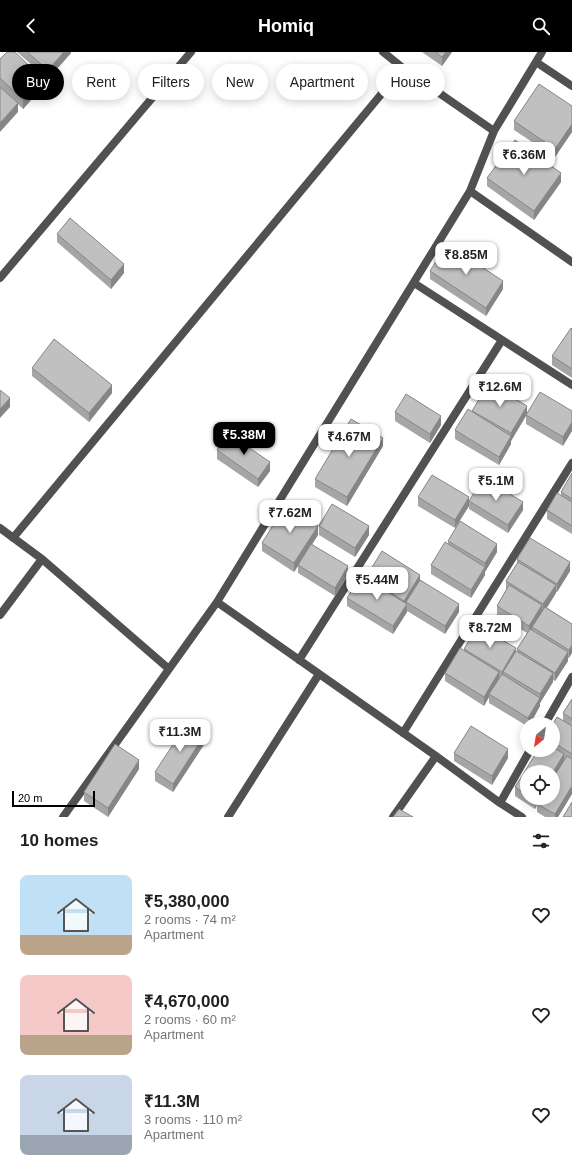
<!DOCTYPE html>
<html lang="en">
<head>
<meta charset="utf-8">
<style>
  :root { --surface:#fff; --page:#f6f6f6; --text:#202124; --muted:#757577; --accent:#000 }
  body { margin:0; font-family:Arial,sans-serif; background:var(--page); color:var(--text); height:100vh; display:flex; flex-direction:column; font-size:15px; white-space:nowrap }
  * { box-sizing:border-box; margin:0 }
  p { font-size:13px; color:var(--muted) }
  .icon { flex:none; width:22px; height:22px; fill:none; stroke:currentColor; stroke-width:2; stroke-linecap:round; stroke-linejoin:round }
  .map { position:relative; height:765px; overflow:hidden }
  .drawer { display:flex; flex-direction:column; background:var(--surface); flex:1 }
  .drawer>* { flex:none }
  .banner { position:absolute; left:12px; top:12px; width:548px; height:36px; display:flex; gap:8px }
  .needle { width:26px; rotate:210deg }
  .buttons { position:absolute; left:520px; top:665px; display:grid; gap:8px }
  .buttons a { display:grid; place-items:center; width:40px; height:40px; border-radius:50%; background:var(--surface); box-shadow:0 2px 10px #0003; font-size:20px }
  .scale { position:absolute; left:12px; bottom:10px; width:83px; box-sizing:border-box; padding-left:4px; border:2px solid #000; border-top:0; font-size:11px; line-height:14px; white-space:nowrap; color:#000; -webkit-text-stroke:3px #fff; paint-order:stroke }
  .price { position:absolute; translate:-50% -34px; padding:0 9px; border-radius:8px; background:#fff; color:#222; font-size:13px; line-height:26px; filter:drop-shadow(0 1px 2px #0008) }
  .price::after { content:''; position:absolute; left:50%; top:24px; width:12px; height:9px; margin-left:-6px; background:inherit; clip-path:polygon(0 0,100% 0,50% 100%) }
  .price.current { background:var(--accent); color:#fff }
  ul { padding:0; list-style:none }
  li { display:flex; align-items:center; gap:12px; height:100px; padding:0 20px }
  li span { display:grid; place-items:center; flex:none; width:112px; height:80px; border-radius:8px; color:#555 }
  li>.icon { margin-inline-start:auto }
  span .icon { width:48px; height:48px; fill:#fffc; stroke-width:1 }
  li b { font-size:17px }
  h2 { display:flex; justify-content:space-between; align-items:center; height:48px; padding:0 20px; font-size:17px }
  .pill { padding:0 14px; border-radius:18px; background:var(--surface); box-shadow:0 2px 10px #0003; font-size:14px; line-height:36px }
  .pill.current { background:var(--accent); color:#fff }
  header { display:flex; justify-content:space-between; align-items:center; height:52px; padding:0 20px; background:var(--accent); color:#fff; font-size:18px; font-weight:700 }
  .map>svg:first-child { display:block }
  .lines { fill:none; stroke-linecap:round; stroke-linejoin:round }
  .street { stroke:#515151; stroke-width:8 }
  .wall { fill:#a5a5a5; fill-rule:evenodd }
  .shaded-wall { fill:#868686 }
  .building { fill:#c0c0c0; stroke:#868686 }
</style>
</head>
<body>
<header><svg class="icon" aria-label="back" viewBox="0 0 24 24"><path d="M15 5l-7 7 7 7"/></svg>Homiq<svg class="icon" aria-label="search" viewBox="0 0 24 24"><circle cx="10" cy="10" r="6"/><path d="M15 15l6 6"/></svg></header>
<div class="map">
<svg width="572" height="765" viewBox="0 0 572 765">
  <rect width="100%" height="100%" fill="#fff"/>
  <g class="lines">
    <path class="street" d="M383,0L403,16L494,79
      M536,10L572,34
      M470,139L572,210
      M0,226L191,0
      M414,231L572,333
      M0,476L42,507L169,617
      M13,486L403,16
      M217,550L436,704L500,751L522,765
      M0,563L42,507
      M299,608L502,288
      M545,672L572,625
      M403,681L572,411
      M500,751L530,698
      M63,765L217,550L470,139L494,79L542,0
      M228,765L319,622
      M393,765L436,704"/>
  </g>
  <path class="wall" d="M17,0H71V1L48,27Z
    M422,0H452L442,14Z
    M0,7L43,35L23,57L18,52V60L7,42L0,35Z
    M572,54V80L555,105L514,78V69Z
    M487,126L561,130L534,168L487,134Z
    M57,182L124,221L111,237L57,190Z
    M430,219L503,237L486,264L430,227Z
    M572,277V326L552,313V304Z
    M32,316L112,341L89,370L32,324Z
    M472,359L527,362L572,359L563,394L526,372V364L511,389V392L499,413L455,387V378L472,360Z
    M395,360L441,373L430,391L395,369Z
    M383,394L347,454L315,435V427Z
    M217,398L270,419L258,435L217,407Z
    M572,421V482L547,467V458L561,443V440Z
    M418,445L469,454L455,476L418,454Z
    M469,449L523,458L508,481L469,457Z
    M319,474L369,483L355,505L319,483Z
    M318,483L312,492L348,522L335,544L298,521V514L294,520L262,499V491Z
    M448,489L497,500L485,520V523L471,546L431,522V513L448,492Z
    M517,507L570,519L557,540H556V541L547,556L572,572L569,606H568V609L555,629L553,628V630L540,651V654L530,672H527V674L489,651V645L484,654L445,629V621L464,599V597L516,599L517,600V597L527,581L497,563V554L506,538V529L517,512Z
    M366,525L420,528L459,560L445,582L407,559V560L393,582L347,554V546L366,527Z
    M572,647V742L558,765H545L537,760V753L535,757L515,744V735L538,698H553V672L557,665L563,669V661ZM527,720H553V746H527Z
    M205,691L173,740L155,729V720Z
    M454,701L508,706L492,733L454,709Z
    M139,717L108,765L84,749V740Z"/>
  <path class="shaded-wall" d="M64,0H71V1L48,27V18Z
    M446,0H452L442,14V5Z
    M43,27V35L23,57V48Z
    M18,51V60L0,80V71Z
    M572,72V80L555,105V97Z
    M561,121V130L534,168V159Z
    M124,212V221L111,237V228Z
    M503,229V237L486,264V256Z
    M112,333V341L89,370V361Z
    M10,346V355L0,366V357Z
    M527,354V362L511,389V392L499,413V405L511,385V381Z
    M441,364V373L430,391V382Z
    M572,370V379L563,394V385Z
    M383,386V394L347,454V445Z
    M270,410V419L258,435V427Z
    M469,445V454L455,476V468Z
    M523,450V458L508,481V473Z
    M318,474V483L299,513H298V514L294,520V511Z
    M369,474V483L355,505V496Z
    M497,492V500L485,520V523L471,546V538L485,515V511Z
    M570,510V519L557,540V532Z
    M348,514V522L335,544V536Z
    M420,523V532L406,550L407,560L393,582V574L404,555V549Z
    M556,533V541L543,561V552Z
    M459,552V560L445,582V574Z
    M542,553V562L532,575V579L529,582V574Z
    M572,593V601L569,606V598Z
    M516,596V605L503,620V626L502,629V620Z
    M568,600V609L555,629V621Z
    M499,620V629L489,642V645L484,654V645Z
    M553,621V630L540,651V654L530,672H528V666L540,646V642Z
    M205,682V691L173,740V732Z
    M508,697V706L492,733V724Z
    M564,702V711L553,728V720Z
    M139,708V717L108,765V756Z
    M572,734V742L558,765H555V762Z
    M537,746H542L537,752V753L535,757V748Z"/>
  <path class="building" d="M7,0H15L43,27L23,48L0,26V7Z
    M27,0H64L48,18Z
    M435,0H446L442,5Z
    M539,32L572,54V72L555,97L514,69Z
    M0,35L18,51L0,71Z
    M515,88L561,121L534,159L487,126Z
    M70,166L124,212L111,228L57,182Z
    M447,192L503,229L486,256L430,219Z
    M571,276L572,277V317L552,304Z
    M54,287L112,333L89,361L32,316Z
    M489,331L527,354L511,381L472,359Z
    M0,338L10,346L0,357Z
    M540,340L572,359V370L563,385L526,363Z
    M406,342L441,364L430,382L395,360Z
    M468,357L511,384L499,405L455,378Z
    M351,367L383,386L347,445L315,427Z
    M229,382L270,410L258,427L217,398Z
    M572,421V447L561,440Z
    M432,423L469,445L455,468L418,445Z
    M483,426L523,450L508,473L469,449Z
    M557,441L572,450V474L547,458Z
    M332,452L369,474L355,496L319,474Z
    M285,454L318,474L294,511L262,491Z
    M460,469L497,492L485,511L448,489Z
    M530,486L570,510L557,532L517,507Z
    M445,490L485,515L471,538L431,513Z
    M311,492L348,514L335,536L298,513Z
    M382,499L420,523L404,549L366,525Z
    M518,510L556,533L543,552L506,529Z
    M361,524L407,552L393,574L347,546Z
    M420,528L459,552L445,574L406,550Z
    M509,533L542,553L529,574L497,554Z
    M545,555L572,572V593L569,598L532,575Z
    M478,574L516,596L502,620L464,597Z
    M530,577L568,600L555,621L517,597Z
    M460,596L499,620L484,645L445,621Z
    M516,599L553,621L540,642L503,620Z
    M502,622L540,646L528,666L489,642Z
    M572,647V667L563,661Z
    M557,665L572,674V702L553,690V672Z
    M187,671L205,682L173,732L155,720Z
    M471,674L508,697L492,724L454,701Z
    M115,692L139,708L108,756L84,740Z
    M553,695L564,702L553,720H527V743L515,735L538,698H553Z
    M567,704L572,707V734L555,762L537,752L541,746H553V726Z
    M532,746H537L535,748Z
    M572,750V765H563Z
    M399,757L413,765H393Z"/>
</svg>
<div class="buttons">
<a><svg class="needle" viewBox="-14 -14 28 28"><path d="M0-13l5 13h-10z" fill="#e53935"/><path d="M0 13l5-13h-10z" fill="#757577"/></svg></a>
<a><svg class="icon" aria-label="locate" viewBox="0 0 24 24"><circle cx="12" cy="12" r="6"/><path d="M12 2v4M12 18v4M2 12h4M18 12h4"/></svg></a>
</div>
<div class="scale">20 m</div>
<b class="price" style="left:524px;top:124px">₹6.36M</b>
<b class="price" style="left:466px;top:224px">₹8.85M</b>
<b class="price" style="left:500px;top:356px">₹12.6M</b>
<b class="price current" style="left:244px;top:404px">₹5.38M</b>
<b class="price" style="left:349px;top:406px">₹4.67M</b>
<b class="price" style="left:496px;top:450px">₹5.1M</b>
<b class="price" style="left:290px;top:482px">₹7.62M</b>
<b class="price" style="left:377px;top:549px">₹5.44M</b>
<b class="price" style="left:490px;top:597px">₹8.72M</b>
<b class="price" style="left:180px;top:701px">₹11.3M</b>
<div class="banner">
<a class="pill current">Buy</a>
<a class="pill">Rent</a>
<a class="pill">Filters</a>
<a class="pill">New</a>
<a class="pill">Apartment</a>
<a class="pill">House</a>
</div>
</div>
<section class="drawer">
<h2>10 homes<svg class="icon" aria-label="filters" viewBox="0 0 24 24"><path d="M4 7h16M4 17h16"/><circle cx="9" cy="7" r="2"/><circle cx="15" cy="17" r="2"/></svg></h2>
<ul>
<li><span style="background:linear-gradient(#bfe0f5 75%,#b9a48a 0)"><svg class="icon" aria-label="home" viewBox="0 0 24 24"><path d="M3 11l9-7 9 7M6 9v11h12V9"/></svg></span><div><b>₹5,380,000</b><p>2 rooms · 74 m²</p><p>Apartment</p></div><svg class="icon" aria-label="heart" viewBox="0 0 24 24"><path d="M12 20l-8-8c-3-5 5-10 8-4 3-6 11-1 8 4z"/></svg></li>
<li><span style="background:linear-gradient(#f6c9c9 75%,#b9a48a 0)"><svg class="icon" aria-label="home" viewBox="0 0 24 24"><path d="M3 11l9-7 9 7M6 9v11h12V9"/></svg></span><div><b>₹4,670,000</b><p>2 rooms · 60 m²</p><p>Apartment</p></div><svg class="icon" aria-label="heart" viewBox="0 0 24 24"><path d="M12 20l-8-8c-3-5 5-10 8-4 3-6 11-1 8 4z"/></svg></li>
<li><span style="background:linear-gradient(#c9d6e8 75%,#9aa5b1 0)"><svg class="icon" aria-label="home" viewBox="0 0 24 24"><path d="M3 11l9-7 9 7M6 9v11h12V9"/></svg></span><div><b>₹11.3M</b><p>3 rooms · 110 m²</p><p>Apartment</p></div><svg class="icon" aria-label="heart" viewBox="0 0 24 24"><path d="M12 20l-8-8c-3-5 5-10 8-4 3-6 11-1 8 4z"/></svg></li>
</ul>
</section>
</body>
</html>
